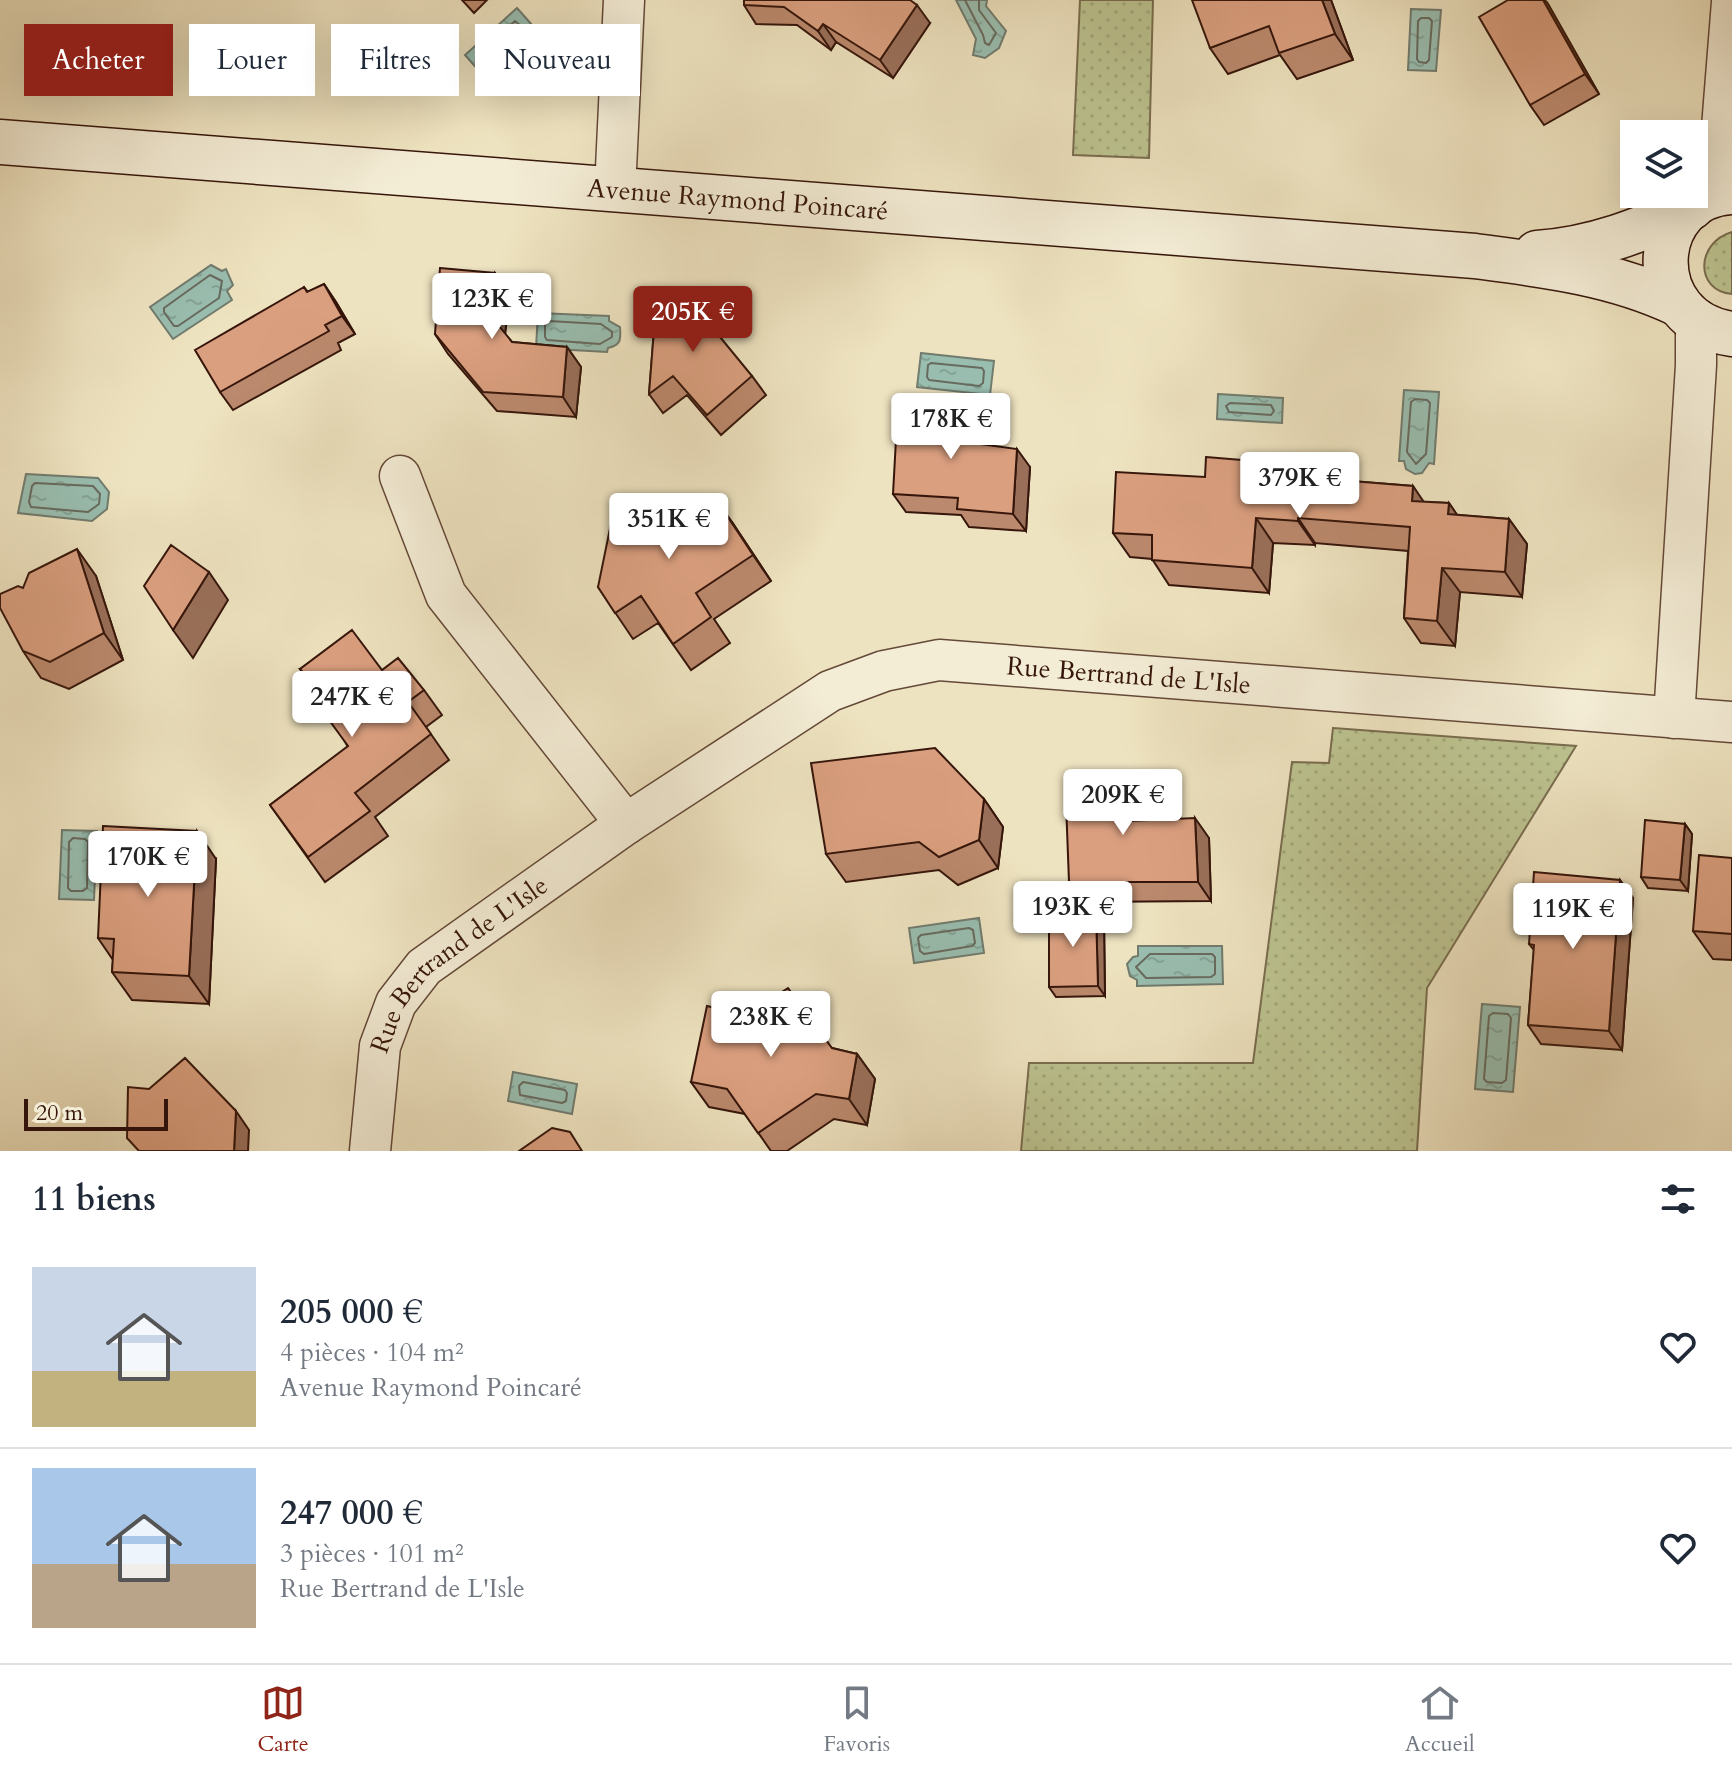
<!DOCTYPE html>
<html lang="fr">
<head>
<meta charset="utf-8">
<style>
  :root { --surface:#fff; --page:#f2f2f3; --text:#1f2937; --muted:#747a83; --line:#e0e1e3; --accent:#8f2418 }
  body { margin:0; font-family:Cardo,serif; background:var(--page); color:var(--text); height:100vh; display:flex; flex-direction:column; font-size:30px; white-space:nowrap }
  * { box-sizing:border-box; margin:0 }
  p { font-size:26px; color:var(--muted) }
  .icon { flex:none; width:44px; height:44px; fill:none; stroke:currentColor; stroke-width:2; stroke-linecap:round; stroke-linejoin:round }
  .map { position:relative; height:1151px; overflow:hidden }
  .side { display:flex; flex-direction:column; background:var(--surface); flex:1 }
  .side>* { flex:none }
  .top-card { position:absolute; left:24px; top:24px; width:800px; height:72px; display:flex; gap:16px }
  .controls { position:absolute; left:1620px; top:120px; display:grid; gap:16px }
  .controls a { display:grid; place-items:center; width:88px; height:88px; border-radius:0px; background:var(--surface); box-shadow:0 8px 32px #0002; font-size:40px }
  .scale { position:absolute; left:24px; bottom:20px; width:144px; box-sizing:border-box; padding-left:8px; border:4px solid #36160b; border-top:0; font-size:22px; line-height:28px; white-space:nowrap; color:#36160b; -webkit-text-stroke:6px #f4edd6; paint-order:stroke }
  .price { position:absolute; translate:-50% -68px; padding:0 18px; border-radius:8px; background:#fff; color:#222; font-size:26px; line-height:52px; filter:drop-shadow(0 2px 4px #0008) }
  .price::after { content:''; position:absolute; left:50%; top:48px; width:24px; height:18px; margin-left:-12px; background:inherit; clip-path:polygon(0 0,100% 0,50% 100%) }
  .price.on { background:var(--accent); color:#fff }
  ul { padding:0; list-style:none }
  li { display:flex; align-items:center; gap:24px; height:200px; padding:0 32px }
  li+li { border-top:2px solid var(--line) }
  li span { display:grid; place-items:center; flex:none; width:224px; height:160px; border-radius:0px; color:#555 }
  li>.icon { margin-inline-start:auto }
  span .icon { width:96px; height:96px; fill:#fffc; stroke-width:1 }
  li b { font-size:34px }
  h2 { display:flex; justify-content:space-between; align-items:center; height:96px; padding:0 32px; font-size:34px }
  .chip { padding:0 28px; border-radius:0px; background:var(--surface); box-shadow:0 8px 32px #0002; font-size:28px; line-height:72px }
  .chip.on { background:var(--accent); color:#fff }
  .tab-bar { display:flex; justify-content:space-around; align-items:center; height:112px; border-top:2px solid var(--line); background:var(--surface); font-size:22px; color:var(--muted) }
  .tab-bar a { display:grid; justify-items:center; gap:4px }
  .tab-bar .on { color:var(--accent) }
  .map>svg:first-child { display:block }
  .grass { fill:url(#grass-dots); stroke:#796c4e; stroke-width:2 }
  .water { fill:url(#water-ripples); stroke:#717b6e; stroke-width:2 }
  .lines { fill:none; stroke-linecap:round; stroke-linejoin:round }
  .shore { stroke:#686a5e; stroke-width:2 }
  .minor-casing { stroke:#644938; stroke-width:43 }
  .secondary-casing { stroke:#36160b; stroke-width:47 }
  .minor { stroke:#f4edd6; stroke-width:40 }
  .secondary { stroke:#f4edd6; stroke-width:44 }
  .wall { fill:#bb896d; stroke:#36160b; stroke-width:2 }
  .shaded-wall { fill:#996f59; stroke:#36160b; stroke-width:2 }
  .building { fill:#da9f7f; stroke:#36160b; stroke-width:2 }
  .labels { text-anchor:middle; stroke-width:6; stroke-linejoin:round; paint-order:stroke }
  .street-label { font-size:26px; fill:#36160b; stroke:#f4edd6 }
</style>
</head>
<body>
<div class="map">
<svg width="1732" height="1151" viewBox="0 0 1732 1151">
  <defs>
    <pattern id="grass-dots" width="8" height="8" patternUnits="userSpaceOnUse" patternTransform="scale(2)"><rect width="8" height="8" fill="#bcc390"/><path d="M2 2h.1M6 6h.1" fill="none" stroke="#a2a77b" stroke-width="1.8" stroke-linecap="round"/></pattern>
    <pattern id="water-ripples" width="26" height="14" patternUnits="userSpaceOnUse" patternTransform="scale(2)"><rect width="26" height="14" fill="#99beb0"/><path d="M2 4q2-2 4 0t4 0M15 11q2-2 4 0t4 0" fill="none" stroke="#84a396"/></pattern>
  </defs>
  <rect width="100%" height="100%" fill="#eee3c0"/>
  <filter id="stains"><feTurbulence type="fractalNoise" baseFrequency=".0025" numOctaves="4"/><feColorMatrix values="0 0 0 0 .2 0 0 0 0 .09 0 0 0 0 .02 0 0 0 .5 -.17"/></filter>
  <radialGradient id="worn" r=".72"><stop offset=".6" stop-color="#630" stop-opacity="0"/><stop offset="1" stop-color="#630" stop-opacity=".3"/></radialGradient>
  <path class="grass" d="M1080,0H1153L1149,158L1073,155Z
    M1732,232V294C1695,291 1695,243 1732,232Z
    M1333,728L1576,746L1427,988L1417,1151H1021L1029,1063H1253L1292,762L1329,763Z"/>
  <path class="water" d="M956,0H987L986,6L1006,31L999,48L985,58L973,55L976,39Z
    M517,8L540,34L488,81L465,55Z
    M1411,9L1441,10L1436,71L1408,70Z
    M211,265L222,271L226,269L233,285L227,291L232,300L173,339L150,307Z
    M538,313L609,316V321L620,327C621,340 621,345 608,348L607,352L536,348Z
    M921,353L994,361L990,395L917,387Z
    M1404,390L1439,392L1434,464L1429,463L1422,473L1415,474L1406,469L1404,461H1399Z
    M1218,394L1283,398L1282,423L1217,419Z
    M26,474L98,478L109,492L107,509L92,521L18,513Z
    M62,830L97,831L94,900L59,899Z
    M979,918L984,953L914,963L909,928Z
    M1138,946H1222L1223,984L1137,986V980L1130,976L1127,964L1133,957L1138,956Z
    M1482,1004L1520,1007L1513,1092L1475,1089Z
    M513,1072L577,1084L572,1114L508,1101Z"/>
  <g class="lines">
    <path class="shore" d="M965,0L983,35L985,43L989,45L996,33L979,10V0
      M1421,18H1429L1432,21L1429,60L1426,63L1419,62L1417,59L1418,21Z
      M515,21L526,30L527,35L491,67H487L478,58V54Z
      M210,275L222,281L219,298L178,326H174L164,312V308Z
      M549,321L601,324L612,332V337L600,344L547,340L545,337V325Z
      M931,363L982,368L984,371L983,383L979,386L929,380L927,377L928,365Z
      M1415,399L1427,400L1430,403L1426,454L1416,464L1407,452L1411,402Z
      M1230,403L1271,405L1274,411L1271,415L1229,412L1226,406Z
      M35,483L93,486L100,494L99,504L88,512L31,507L29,502L32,486Z
      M73,838L85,839L88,842L87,888L83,891H71L68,888L69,842Z
      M969,928L973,930L975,943L972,946L924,954L920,951L918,938L921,935Z
      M1150,954H1212L1215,957V974L1211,977L1146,978L1136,967Z
      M1493,1013L1508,1014L1511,1018L1506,1080L1502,1083L1487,1082L1484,1079L1489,1016Z
      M523,1082L565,1090L567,1093L566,1101L562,1103L520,1095L519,1086Z"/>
    <g class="minor-casing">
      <g id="minor">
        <path d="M615,190L624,0"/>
        <path d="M1711,197L1721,140L1732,2"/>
        <path d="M400,476L446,595L626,824"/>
        <path d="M1674,718L1696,365V323"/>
        <path id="s1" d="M370,1151L380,1046L396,1003L424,967L626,824L830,691L884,671L939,660L1732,722"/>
      </g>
    </g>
    <g class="secondary-casing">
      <g id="secondary">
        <path id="s2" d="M0,142L1475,256C1544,265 1612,273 1676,303"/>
        <path d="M1732,192C1647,196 1640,321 1732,334"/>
        <path d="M1537,253C1594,249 1641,230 1692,207"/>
      </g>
    </g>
    <use href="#minor" class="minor"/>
    <use href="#secondary" class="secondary"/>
  </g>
  <path class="wall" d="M462,0H487L474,13Z
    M744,0L930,23L893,78L836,42L831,50L797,25L756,24L744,5Z
    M1331,0L1353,60L1297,79L1280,55L1228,74L1210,48Z
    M1548,4L1599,94L1544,125L1530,105Z
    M324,284L336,302L355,334L338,343L341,350L233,410L220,392L304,287L308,292Z
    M657,291L752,376L766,395L721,435L687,395L663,413L649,394Z
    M509,293L505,334L512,342L567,347L581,367L576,417L497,411L448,354L435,334Z
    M981,428L979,444L1030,467L1026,531L969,527L961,515L906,512L893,494Z
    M1303,465L1312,478L1413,486L1423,502L1449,503L1457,515L1509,519L1527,544L1522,597L1460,592L1455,646L1421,643L1404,618L1408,551L1315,543V545L1273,543L1269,593L1169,585L1152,559L1130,557L1113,533L1205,477Z
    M732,522L771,581L714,619L730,643L691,670L658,623L633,639L598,587L675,523Z
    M96,576L123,660L69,689L41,678L23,651V588Z
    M300,669L382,670L424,690L442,715L426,727L449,760L375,817L388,836L325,882L270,805L348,747L321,699Z
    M1140,795V821L1209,838L1211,901L1082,902L1069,882Z
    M984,799L1003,827L998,868L958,885L939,870L846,882L826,854Z
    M1685,824L1692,834L1688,891L1648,888L1641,877Z
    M1732,858V960L1713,959L1693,931Z
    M216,859L209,1004L132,1000L112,972L113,960L98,938Z
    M1620,880L1633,898L1622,1050L1541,1044L1528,1025L1534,950L1529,944Z
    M1104,921L1105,996L1056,997L1049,987Z
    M832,1048L857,1054L875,1079L867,1125L834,1119L787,1151H771L745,1114L709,1107L691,1082Z"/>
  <path class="shaded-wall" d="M1322,0H1331L1353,60L1335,34Z
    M1543,0H1545L1548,4L1599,94L1585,74Z
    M917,5L930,23L893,78L880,60Z
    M823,24L836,42L831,50L818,31Z
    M495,273L509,293L505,336L491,316Z
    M324,284L336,302L355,334L342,316Z
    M567,347L581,367L576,417L563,397Z
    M969,410L981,428L977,460L965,442Z
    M1017,449L1030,467L1026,531L1013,514Z
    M1303,465L1320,490L1302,477Z
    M1413,486L1430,511L1412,501Z
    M714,496L732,522L771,581L753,555Z
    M1449,503L1466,528L1448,514Z
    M1256,518L1273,543L1269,593L1252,568Z
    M1298,518L1315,543V545L1298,521Z
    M1509,519L1527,544L1522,597L1505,572Z
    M77,549L96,576L123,660L104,633Z
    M1442,568L1460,592L1455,646L1437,621Z
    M209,572L228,600L193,658L173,630Z
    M1126,775L1140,795L1141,840L1127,821Z
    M984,799L1003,827L998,868L979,840Z
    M1195,818L1209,838L1211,901L1198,882Z
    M1685,824L1692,834L1688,891L1680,880Z
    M197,831L216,859L209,1004L189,976Z
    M1620,880L1633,898L1622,1050L1609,1031Z
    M1096,911L1104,921L1105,996L1098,986Z
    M857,1054L875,1079L867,1125L849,1099Z
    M236,1111L249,1130L248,1151H234Z"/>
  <path class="building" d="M744,0H910L917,5L880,60L823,24L818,31L784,7L744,5Z
    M1192,0H1322L1335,34L1279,53L1269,26L1210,48Z
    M1508,0H1543L1585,74L1530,105L1479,17Z
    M440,268L495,273L491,316L512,342L567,347L563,397L483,392L435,334Z
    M324,284L342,316L325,325L329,331L220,392L195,350L304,287L307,292Z
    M657,291L684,293L752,376L707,415L673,376L649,394Z
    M898,403L969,410L965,442L1017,449L1013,514L957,509L958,498L893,494Z
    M1206,457L1303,465L1302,477L1413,486L1412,501L1449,503L1448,514L1509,519L1505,572L1442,568L1437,621L1404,618L1410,527L1298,518V521L1256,518L1252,568L1152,560V535L1113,533L1116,472L1205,477Z
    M714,496L753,555L696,593L711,617L673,644L641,596L615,613L598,587L616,499L663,507L675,523Z
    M171,545L209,572L173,630L144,586Z
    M77,549L104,633L50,662L23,651L0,608V594L18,586L23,588L29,573Z
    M352,630L382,670L398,658L424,690L408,702L431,734L355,793L370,811L308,857L270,805L348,746L316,702L323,697L300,669Z
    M935,748L984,799L979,840L939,857L919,842L826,854L811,763Z
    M1126,775L1127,821L1195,818L1198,882H1069L1065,776Z
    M1645,820L1685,824L1680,880L1641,877Z
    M103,826L197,831L189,976L112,972L114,939L98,938Z
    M1699,855L1732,858V934L1693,931Z
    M1534,872L1620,880L1609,1031L1528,1025L1534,945L1529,944Z
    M1049,911H1096L1098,986L1049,987Z
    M788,988L832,1048L857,1054L849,1099L816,1094L758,1133L727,1089L691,1082L707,1006L746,1015Z
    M185,1058L236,1111L234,1151H139L127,1138L128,1087L149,1089Z
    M552,1128L570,1132L582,1151H519Z"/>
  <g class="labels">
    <g class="street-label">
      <text dy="9" stroke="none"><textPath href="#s2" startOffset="740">Avenue Raymond Poincaré</textPath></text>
      <text dy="9" stroke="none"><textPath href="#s1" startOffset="992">Rue Bertrand de L'Isle</textPath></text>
      <text dy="9" stroke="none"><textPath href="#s1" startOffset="222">Rue Bertrand de L'Isle</textPath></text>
    </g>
  </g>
  <rect width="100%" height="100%" filter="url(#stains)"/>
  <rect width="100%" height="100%" fill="url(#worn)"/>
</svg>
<div class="controls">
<a><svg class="icon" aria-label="layers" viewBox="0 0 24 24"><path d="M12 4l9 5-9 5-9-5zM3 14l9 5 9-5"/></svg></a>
</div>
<div class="scale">20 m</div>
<b class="price" style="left:492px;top:341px">123K €</b>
<b class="price on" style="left:693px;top:354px">205K €</b>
<b class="price" style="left:951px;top:461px">178K €</b>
<b class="price" style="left:1300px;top:520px">379K €</b>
<b class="price" style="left:669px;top:561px">351K €</b>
<b class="price" style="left:352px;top:739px">247K €</b>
<b class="price" style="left:1123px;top:837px">209K €</b>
<b class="price" style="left:148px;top:899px">170K €</b>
<b class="price" style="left:1073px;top:949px">193K €</b>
<b class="price" style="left:1573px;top:951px">119K €</b>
<b class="price" style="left:771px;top:1059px">238K €</b>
<div class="top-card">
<a class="chip on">Acheter</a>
<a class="chip">Louer</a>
<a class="chip">Filtres</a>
<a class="chip">Nouveau</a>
</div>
</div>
<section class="side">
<h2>11 biens<svg class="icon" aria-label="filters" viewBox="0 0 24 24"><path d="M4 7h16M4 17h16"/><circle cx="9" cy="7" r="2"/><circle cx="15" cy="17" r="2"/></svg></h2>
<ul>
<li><span style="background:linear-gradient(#c9d6e8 65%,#c2b280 0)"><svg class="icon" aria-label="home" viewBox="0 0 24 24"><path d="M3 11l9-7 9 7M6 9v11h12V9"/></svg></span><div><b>205 000 €</b><p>4 pièces · 104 m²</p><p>Avenue Raymond Poincaré</p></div><svg class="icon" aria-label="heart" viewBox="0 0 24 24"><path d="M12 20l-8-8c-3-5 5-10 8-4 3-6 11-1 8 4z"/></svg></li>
<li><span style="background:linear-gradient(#a9c7e8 60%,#b9a48a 0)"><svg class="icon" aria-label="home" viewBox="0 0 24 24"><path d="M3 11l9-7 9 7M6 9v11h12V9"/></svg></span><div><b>247 000 €</b><p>3 pièces · 101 m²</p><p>Rue Bertrand de L'Isle</p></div><svg class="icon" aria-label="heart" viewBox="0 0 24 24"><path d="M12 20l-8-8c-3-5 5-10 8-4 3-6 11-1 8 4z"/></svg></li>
</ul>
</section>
<nav class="tab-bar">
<a class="on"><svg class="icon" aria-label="map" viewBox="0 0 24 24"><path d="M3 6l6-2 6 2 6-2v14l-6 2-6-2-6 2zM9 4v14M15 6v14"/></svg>Carte</a>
<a><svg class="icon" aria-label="saved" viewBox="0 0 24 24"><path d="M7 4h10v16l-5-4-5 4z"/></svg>Favoris</a>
<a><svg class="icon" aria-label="home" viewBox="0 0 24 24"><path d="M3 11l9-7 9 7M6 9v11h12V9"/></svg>Accueil</a>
</nav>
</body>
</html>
